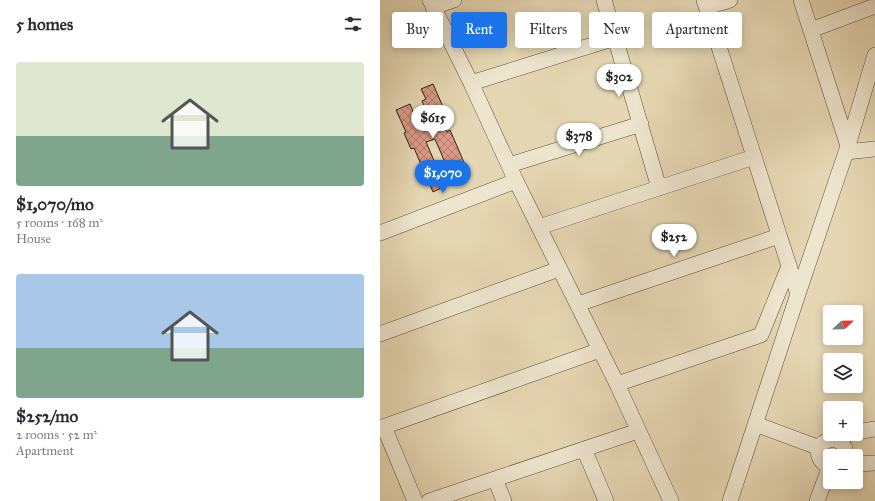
<!DOCTYPE html>
<html lang="en">
<head>
<meta charset="utf-8">
<style>
  :root { --surface:#fff; --page:#f2f2f3; --text:#2b2b33; --muted:#7c7c81; --accent:#1a73e8 }
  body { margin:0; font-family:"IM FELL Great Primer",serif; background:var(--page); color:var(--text); height:100vh; display:flex; flex-direction:column; font-size:15px; white-space:nowrap }
  * { box-sizing:border-box; margin:0 }
  p { font-size:13px; color:var(--muted) }
  .icon { flex:none; width:22px; height:22px; fill:none; stroke:currentColor; stroke-width:2; stroke-linecap:round; stroke-linejoin:round }
  .map { position:relative; flex:1; overflow:hidden }
  .side { display:flex; flex-direction:column; background:var(--surface); width:380px }
  .side>* { flex:none }
  .top-card { position:absolute; left:12px; top:12px; width:380px; height:36px; display:flex; gap:8px }
  .needle { width:26px; rotate:68deg }
  .buttons { position:absolute; left:443px; top:305px; display:grid; gap:8px }
  .buttons a { display:grid; place-items:center; width:40px; height:40px; border-radius:4px; background:var(--surface); box-shadow:0 2px 10px #0003; font-size:20px }
  .price { position:absolute; translate:-50% -34px; padding:0 9px; border-radius:14px; background:#fff; color:#222; font-size:13px; line-height:26px; filter:drop-shadow(0 1px 2px #0008) }
  .price::after { content:''; position:absolute; left:50%; top:24px; width:12px; height:9px; margin-left:-6px; background:inherit; clip-path:polygon(0 0,100% 0,50% 100%) }
  .price.active { background:var(--accent); color:#fff }
  ul { padding:0; list-style:none }
  li { display:grid; align-content:center; gap:8px; height:212px; padding:0 16px }
  li span { display:grid; place-items:center; height:124px; border-radius:4px; color:#555 }
  li>.icon { margin-inline-start:auto }
  span .icon { width:72px; height:72px; fill:#fffc; stroke-width:1 }
  li b { font-size:17px }
  h2 { display:flex; justify-content:space-between; align-items:center; height:48px; padding:0 16px; font-size:17px }
  .chip { padding:0 14px; border-radius:4px; background:var(--surface); box-shadow:0 2px 10px #0003; font-size:14px; line-height:36px }
  .chip.active { background:var(--accent); color:#fff }
  main { display:flex; flex:1; min-height:0 }
  .map>svg:first-child { display:block }
  .building { fill:url(#building-cross-hatch); stroke:#2e2317 }
  .lines { fill:none; stroke-linecap:round; stroke-linejoin:round }
  .minor-casing { stroke:#5c503e; stroke-width:16 }
  .minor { stroke:#eee5ce; stroke-width:15 }
</style>
</head>
<body>
<main>
<section class="side">
<h2>5 homes<svg class="icon" aria-label="filters" viewBox="0 0 24 24"><path d="M4 7h16M4 17h16"/><circle cx="9" cy="7" r="2"/><circle cx="15" cy="17" r="2"/></svg></h2>
<ul>
<li><span style="background:linear-gradient(#dfe7d0 60%,#7fa58c 0)"><svg class="icon" aria-label="home" viewBox="0 0 24 24"><path d="M3 11l9-7 9 7M6 9v11h12V9"/></svg></span><div><b>$1,070/mo</b><p>5 rooms · 168 m²</p><p>House</p></div></li>
<li><span style="background:linear-gradient(#a9c7e8 60%,#7fa58c 0)"><svg class="icon" aria-label="home" viewBox="0 0 24 24"><path d="M3 11l9-7 9 7M6 9v11h12V9"/></svg></span><div><b>$252/mo</b><p>2 rooms · 52 m²</p><p>Apartment</p></div></li>
</ul>
</section>
<div class="map">
<svg width="495" height="501" viewBox="0 0 495 501">
  <defs>
    <pattern id="building-cross-hatch" width="8" height="8" patternUnits="userSpaceOnUse"><rect width="8" height="8" fill="#da9a87"/><path d="M0 0l8 8M0 8l8-8" fill="none" stroke="#b17d6d"/></pattern>
  </defs>
  <rect width="100%" height="100%" fill="#e5d7b3"/>
  <filter id="stains"><feTurbulence type="fractalNoise" baseFrequency=".005" numOctaves="4"/><feColorMatrix values="0 0 0 0 .2 0 0 0 0 .09 0 0 0 0 .02 0 0 0 .5 -.17"/></filter>
  <radialGradient id="worn" r=".72"><stop offset=".6" stop-color="#630" stop-opacity="0"/><stop offset="1" stop-color="#630" stop-opacity=".3"/></radialGradient>
  <path class="building" d="M53,84L68,118L62,120L67,132L70,130L89,174L73,181L55,139L46,142L65,186L53,192L34,148L31,149L24,133L26,132L16,110L30,104L39,126L51,121L42,101L46,99L41,89Z"/>
  <g class="lines">
    <g class="minor-casing">
      <path id="minor" d="M50,0L91,83L136,181L237,384L291,501
        M224,0L279,188
        M324,0L418,294
        M421,0L468,146
        M53,7L74,0
        M327,7L350,0
        M431,30L495,6
        M91,83L235,38
        M466,152L495,149
        M129,165L261,124
        M159,227L374,157
        M0,233L136,181
        M198,304L399,236
        M0,334L179,269
        M237,384L381,335L409,266
        M375,424L440,448
        M4,427L35,501
        M0,428L220,350
        M476,432L495,429
        M204,449L226,501
        M476,464L495,463
        M450,466C444,464 441,462 439,456C434,436 469,433 465,456
        M115,479L124,501
        M49,501L258,431
        M350,501L418,294L466,152L495,55
        M437,501L450,466"/>
    </g>
    <use href="#minor" class="minor"/>
  </g>
  <rect width="100%" height="100%" filter="url(#stains)"/>
  <rect width="100%" height="100%" fill="url(#worn)"/>
</svg>
<div class="buttons">
<a><svg class="needle" viewBox="-14 -14 28 28"><path d="M0-13l5 13h-10z" fill="#e53935"/><path d="M0 13l5-13h-10z" fill="#7c7c81"/></svg></a>
<a><svg class="icon" aria-label="layers" viewBox="0 0 24 24"><path d="M12 4l9 5-9 5-9-5zM3 14l9 5 9-5"/></svg></a>
<a>+</a>
<a>−</a>
</div>
<b class="price" style="left:239px;top:98px">$302</b>
<b class="price" style="left:53px;top:139px">$615</b>
<b class="price" style="left:199px;top:157px">$378</b>
<b class="price active" style="left:63px;top:194px">$1,070</b>
<b class="price" style="left:294px;top:258px">$252</b>
<div class="top-card">
<a class="chip">Buy</a>
<a class="chip active">Rent</a>
<a class="chip">Filters</a>
<a class="chip">New</a>
<a class="chip">Apartment</a>
</div>
</div>
</main>
</body>
</html>
